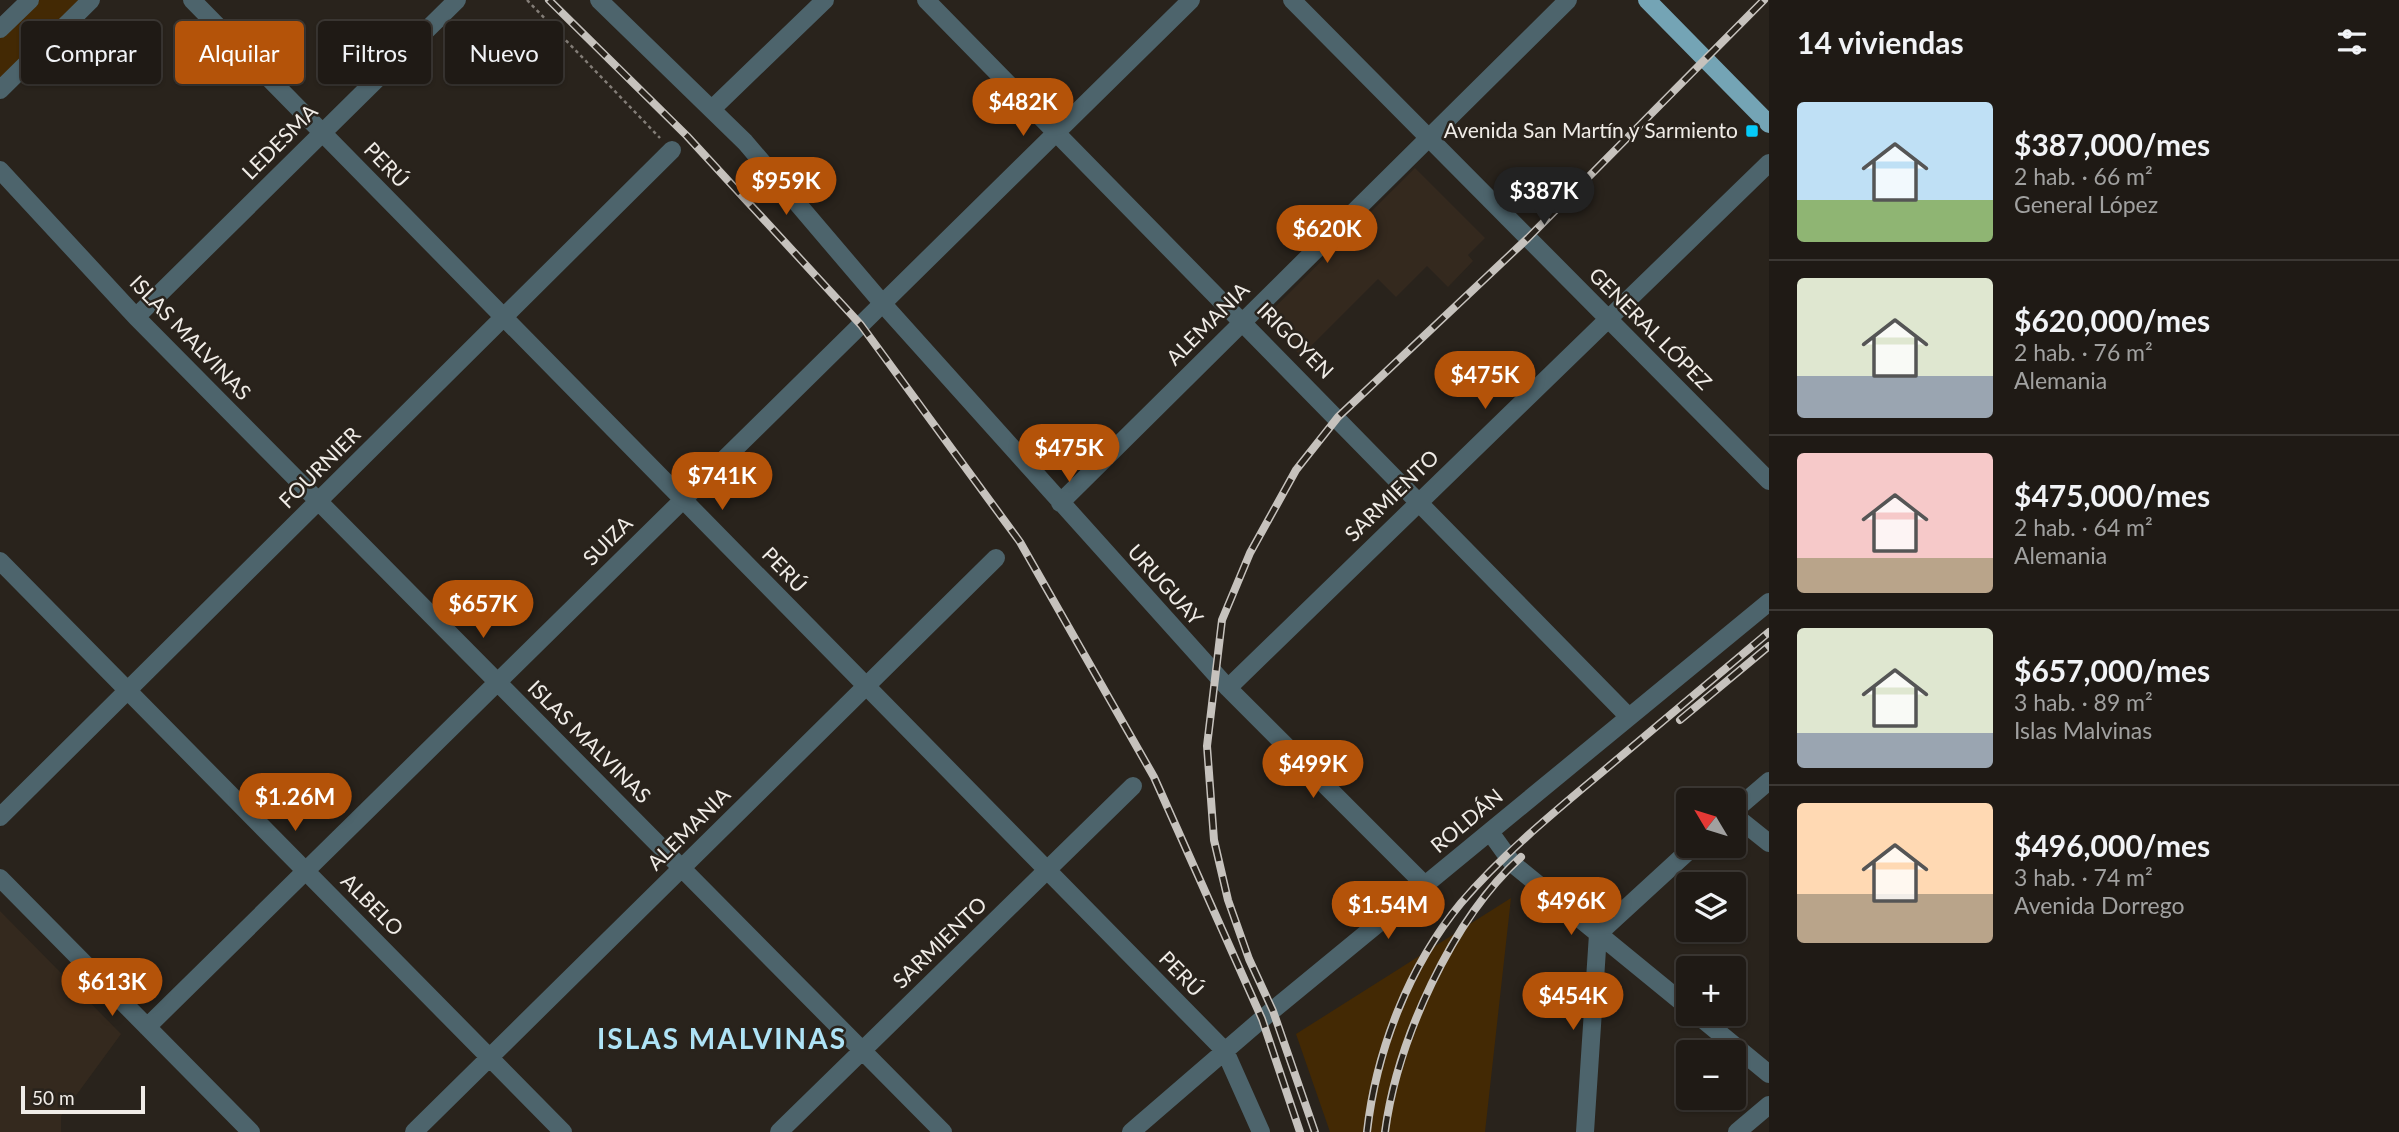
<!DOCTYPE html>
<html lang="es">
<head>
<meta charset="utf-8">
<style>
  :root { --surface:#1f1a15; --page:#27231e; --text:#f1f3f6; --muted:#a1a1a0; --line:#3c3834; --accent:#b45309 }
  body { margin:0; font-family:Lato,sans-serif; background:var(--page); color:var(--text); height:100vh; display:flex; flex-direction:column; font-size:26px; white-space:nowrap }
  * { box-sizing:border-box; margin:0 }
  p { font-size:23px; color:var(--muted) }
  .icon { flex:none; width:38px; height:38px; fill:none; stroke:currentColor; stroke-width:2; stroke-linecap:round; stroke-linejoin:round }
  .map { position:relative; flex:1; overflow:hidden }
  .drawer { display:flex; flex-direction:column; background:var(--surface); width:630px }
  .drawer>* { flex:none }
  .guide { position:absolute; left:21px; top:21px; width:665px; height:63px; display:flex; gap:14px }
  .needle { width:46px; rotate:308deg }
  .controls { position:absolute; left:1676px; top:788px; display:grid; gap:14px }
  .controls a { display:grid; place-items:center; width:70px; height:70px; border-radius:7px; background:var(--surface); box-shadow:0 2px 5px #0004,0 0 0 2px var(--line); font-size:35px }
  .scale { position:absolute; left:21px; bottom:18px; width:124px; box-sizing:border-box; padding-left:7px; border:4px solid #f0ece7; border-top:0; font-size:19px; line-height:24px; white-space:nowrap; color:#f0ece7; -webkit-text-stroke:5px #29231c; paint-order:stroke }
  .price { position:absolute; translate:-50% -60px; padding:0 16px; border-radius:24px; background:var(--accent); color:#fff; font-size:23px; line-height:46px; filter:drop-shadow(0 2px 4px #0008) }
  .price::after { content:''; position:absolute; left:50%; top:42px; width:21px; height:16px; margin-left:-10px; background:inherit; clip-path:polygon(0 0,100% 0,50% 100%) }
  .price.on { background:#222; color:#fff }
  ul { padding:0; list-style:none }
  li { display:flex; align-items:center; gap:21px; height:175px; padding:0 28px }
  li+li { border-top:2px solid var(--line) }
  li span { display:grid; place-items:center; flex:none; width:196px; height:140px; border-radius:7px; color:#555 }
  li>.icon { margin-inline-start:auto }
  span .icon { width:84px; height:84px; fill:#fffc; stroke-width:1 }
  li b { font-size:30px }
  h2 { display:flex; justify-content:space-between; align-items:center; height:84px; padding:0 28px; font-size:30px }
  .chip { padding:0 24px; border-radius:7px; background:var(--surface); box-shadow:0 2px 5px #0004,0 0 0 2px var(--line); font-size:24px; line-height:63px }
  .chip.on { background:var(--accent); color:#fff }
  main { display:flex; flex:1; min-height:0 }
  .map>svg:first-child { display:block }
  .built { fill:#34291e }
  .green { fill:#432904 }
  .lines { fill:none; stroke-linecap:round; stroke-linejoin:round }
  .path { stroke:#837d77; stroke-width:2.5; stroke-dasharray:3.5 3.5; stroke-linecap:butt }
  .minor { stroke:#4d646c; stroke-width:18 }
  .major { stroke:#74a4b5; stroke-width:18 }
  .rail-casing { stroke:#c6c2bd; stroke-width:8 }
  .rail { stroke:#29231c; stroke-width:5; stroke-dasharray:16; stroke-linecap:butt }
  .poi-dot { fill:#06cbf9; stroke:#29231c; stroke-width:2.5 }
  .labels { text-anchor:middle; stroke-width:5; stroke-linejoin:round; paint-order:stroke }
  .poi-label { font-size:21px; fill:#f0ece7; stroke:#29231c; text-anchor:end }
  .street-label { font-size:21px; fill:#f0ece7; stroke:#29231c }
  .district-label { font-size:28px; font-weight:bold; letter-spacing:2px; fill:#aee3f6; stroke:#29231c }
</style>
</head>
<body>
<main>
<div class="map">
<svg width="1769" height="1132" viewBox="0 0 1769 1132">
  <rect width="100%" height="100%" fill="#29231c"/>
  <path class="built" d="M1415,168L1485,238L1468,255L1473,261L1448,287L1427,266L1396,297L1378,279L1301,356L1264,318Z
    M0,911L121,1034L61,1116V1132H0Z"/>
  <path class="green" d="M30,0H91L0,90V29Z
    M1511,898L1485,1132H1330L1296,1034Z"/>
  <g class="lines">
    <path class="path" d="M527,0L660,138"/>
    <path class="minor" d="M192,0L1225,1051L1261,1132
      M599,0L745,142L883,304L1228,688L1425,885
      M926,0L1629,717
      M1292,0L1769,481
      M0,29L30,0
      M0,90L91,0
      M712,109L825,0
      M0,170L136,317L943,1132
      M136,317L457,0
      M1060,503L1568,0
      M0,561L563,1132
      M1228,688L1769,163
      M1734,811L1769,781
      M1734,815L1769,843
      M0,817L672,150
      M1490,832L1513,864L1689,1008
      M0,878L251,1132
      M1695,1013L1769,1074
      M147,1027L1191,0
      M414,1132L996,558
      M779,1132L1133,786
      M1131,1132L1262,1019L1769,602
      M1585,1132L1598,934L1695,845
      M1737,1132L1769,1105"/>
    <path class="major" d="M1647,0L1769,124"/>
    <g class="rail-casing">
      <path id="rail" d="M549,0L687,136L861,325L1020,542L1154,777L1262,1019L1300,1132
        M1680,720L1769,646
        M1315,1132L1273,1011L1249,959L1228,900L1214,840L1207,746L1222,620L1250,553L1296,470L1338,417L1528,238L1764,0
        M1367,1132C1376,1051 1409,966 1461,903C1502,855 1553,813 1601,773C1657,726 1713,679 1769,632
        M1385,1132C1397,1041 1452,919 1521,857"/>
    </g>
    <use href="#rail" class="rail"/>
  </g>
  <rect class="poi-dot" x="1745" y="124" width="14" height="14" rx="3.5"/>
  <g class="labels">
    <g class="poi-label">
      <text x="1738" y="138">Avenida San Martín y Sarmiento</text>
    </g>
    <g class="street-label">
      <text transform="translate(280 142) rotate(-45)" y="7">LEDESMA</text>
      <text transform="translate(386 165) rotate(46)" y="7">PERÚ</text>
      <text transform="translate(1208 324) rotate(-45)" y="7">ALEMANIA</text>
      <text transform="translate(1650 329) rotate(45)" y="7">GENERAL LÓPEZ</text>
      <text transform="translate(190 338) rotate(46)" y="7">ISLAS MALVINAS</text>
      <text transform="translate(1295 341) rotate(45)" y="7">IRIGOYEN</text>
      <text transform="translate(320 468) rotate(-45)" y="7">FOURNIER</text>
      <text transform="translate(1392 496) rotate(-44)" y="7">SARMIENTO</text>
      <text transform="translate(608 541) rotate(-45)" y="7">SUIZA</text>
      <text transform="translate(784 570) rotate(46)" y="7">PERÚ</text>
      <text transform="translate(1165 585) rotate(48)" y="7">URUGUAY</text>
      <text transform="translate(589 742) rotate(45)" y="7">ISLAS MALVINAS</text>
      <text transform="translate(1467 821) rotate(-40)" y="7">ROLDÁN</text>
      <text transform="translate(689 829) rotate(-45)" y="7">ALEMANIA</text>
      <text transform="translate(372 905) rotate(45)" y="7">ALBELO</text>
      <text transform="translate(940 943) rotate(-44)" y="7">SARMIENTO</text>
      <text transform="translate(1181 974) rotate(46)" y="7">PERÚ</text>
    </g>
    <g class="district-label">
      <text x="722" y="1049">ISLAS MALVINAS</text>
    </g>
  </g>
</svg>
<div class="controls">
<a><svg class="needle" viewBox="-14 -14 28 28"><path d="M0-13l5 13h-10z" fill="#e53935"/><path d="M0 13l5-13h-10z" fill="#a1a1a0"/></svg></a>
<a><svg class="icon" aria-label="layers" viewBox="0 0 24 24"><path d="M12 4l9 5-9 5-9-5zM3 14l9 5 9-5"/></svg></a>
<a>+</a>
<a>−</a>
</div>
<div class="scale">50 m</div>
<b class="price" style="left:1023px;top:138px">$482K</b>
<b class="price" style="left:786px;top:217px">$959K</b>
<b class="price on" style="left:1544px;top:227px">$387K</b>
<b class="price" style="left:1327px;top:265px">$620K</b>
<b class="price" style="left:1485px;top:411px">$475K</b>
<b class="price" style="left:1069px;top:484px">$475K</b>
<b class="price" style="left:722px;top:512px">$741K</b>
<b class="price" style="left:483px;top:640px">$657K</b>
<b class="price" style="left:1313px;top:800px">$499K</b>
<b class="price" style="left:295px;top:833px">$1.26M</b>
<b class="price" style="left:1571px;top:937px">$496K</b>
<b class="price" style="left:1388px;top:941px">$1.54M</b>
<b class="price" style="left:112px;top:1018px">$613K</b>
<b class="price" style="left:1573px;top:1032px">$454K</b>
<div class="guide">
<a class="chip">Comprar</a>
<a class="chip on">Alquilar</a>
<a class="chip">Filtros</a>
<a class="chip">Nuevo</a>
</div>
</div>
<section class="drawer">
<h2>14 viviendas<svg class="icon" aria-label="filters" viewBox="0 0 24 24"><path d="M4 7h16M4 17h16"/><circle cx="9" cy="7" r="2"/><circle cx="15" cy="17" r="2"/></svg></h2>
<ul>
<li><span style="background:linear-gradient(#bfe0f5 70%,#8fb573 0)"><svg class="icon" aria-label="home" viewBox="0 0 24 24"><path d="M3 11l9-7 9 7M6 9v11h12V9"/></svg></span><div><b>$387,000/mes</b><p>2 hab. · 66 m²</p><p>General López</p></div></li>
<li><span style="background:linear-gradient(#dfe7d0 70%,#9aa5b1 0)"><svg class="icon" aria-label="home" viewBox="0 0 24 24"><path d="M3 11l9-7 9 7M6 9v11h12V9"/></svg></span><div><b>$620,000/mes</b><p>2 hab. · 76 m²</p><p>Alemania</p></div></li>
<li><span style="background:linear-gradient(#f6c9c9 75%,#b9a48a 0)"><svg class="icon" aria-label="home" viewBox="0 0 24 24"><path d="M3 11l9-7 9 7M6 9v11h12V9"/></svg></span><div><b>$475,000/mes</b><p>2 hab. · 64 m²</p><p>Alemania</p></div></li>
<li><span style="background:linear-gradient(#dfe7d0 75%,#9aa5b1 0)"><svg class="icon" aria-label="home" viewBox="0 0 24 24"><path d="M3 11l9-7 9 7M6 9v11h12V9"/></svg></span><div><b>$657,000/mes</b><p>3 hab. · 89 m²</p><p>Islas Malvinas</p></div></li>
<li><span style="background:linear-gradient(#ffd9b3 65%,#b9a48a 0)"><svg class="icon" aria-label="home" viewBox="0 0 24 24"><path d="M3 11l9-7 9 7M6 9v11h12V9"/></svg></span><div><b>$496,000/mes</b><p>3 hab. · 74 m²</p><p>Avenida Dorrego</p></div></li>
</ul>
</section>
</main>
</body>
</html>
